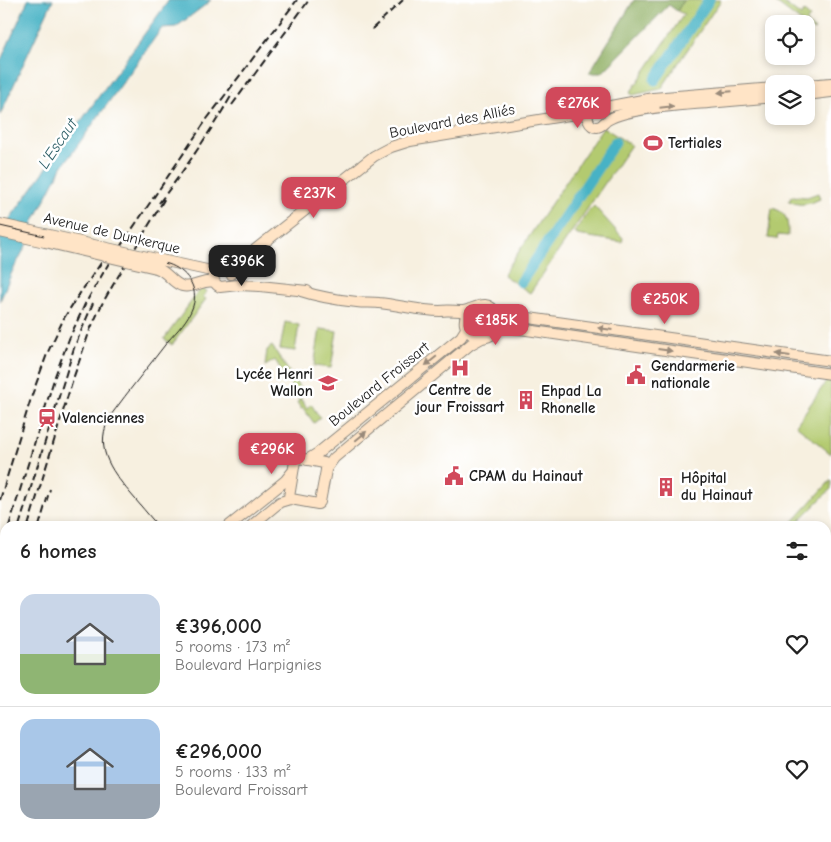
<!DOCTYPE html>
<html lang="en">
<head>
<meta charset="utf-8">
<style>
  :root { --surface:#fff; --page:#f6f6f6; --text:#222; --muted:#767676; --line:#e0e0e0; --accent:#d1495b }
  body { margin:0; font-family:"Comic Neue",sans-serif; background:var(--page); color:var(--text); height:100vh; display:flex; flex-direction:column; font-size:19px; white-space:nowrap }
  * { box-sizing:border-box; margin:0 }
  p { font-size:16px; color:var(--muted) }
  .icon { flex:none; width:28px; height:28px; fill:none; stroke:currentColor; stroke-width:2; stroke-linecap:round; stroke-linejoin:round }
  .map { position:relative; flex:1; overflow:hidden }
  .panel { position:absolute; left:0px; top:521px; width:831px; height:321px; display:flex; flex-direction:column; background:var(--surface); border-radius:15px 15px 0 0; box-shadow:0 2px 8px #0003 }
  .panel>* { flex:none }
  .fabs { position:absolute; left:765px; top:15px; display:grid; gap:10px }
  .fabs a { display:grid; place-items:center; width:50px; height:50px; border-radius:10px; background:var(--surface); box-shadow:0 2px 8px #0003; font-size:25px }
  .price { position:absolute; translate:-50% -42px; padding:0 11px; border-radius:10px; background:var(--accent); color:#fff; font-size:16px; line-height:32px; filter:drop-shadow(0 1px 2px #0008) }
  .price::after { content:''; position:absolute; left:50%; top:30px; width:15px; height:11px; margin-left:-8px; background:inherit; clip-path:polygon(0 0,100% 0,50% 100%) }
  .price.selected { background:#222; color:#fff }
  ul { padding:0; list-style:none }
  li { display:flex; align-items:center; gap:15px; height:125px; padding:0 20px }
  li+li { border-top:1px solid var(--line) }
  li span { display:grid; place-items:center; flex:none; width:140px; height:100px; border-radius:15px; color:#555 }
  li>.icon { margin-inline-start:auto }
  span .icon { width:60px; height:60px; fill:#fffc; stroke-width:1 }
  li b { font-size:21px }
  h2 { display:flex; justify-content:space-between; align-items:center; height:60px; padding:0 20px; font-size:21px }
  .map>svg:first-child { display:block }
  .green { fill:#b3ca6f; stroke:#687346 }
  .forest { fill:#8eae62; stroke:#55653f }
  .water { fill:#47b2c5; stroke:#326770 }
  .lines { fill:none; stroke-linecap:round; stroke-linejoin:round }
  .river { stroke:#47b2c5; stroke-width:11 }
  .secondary-casing { stroke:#8a867e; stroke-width:12 }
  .secondary { stroke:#ffe4c6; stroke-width:10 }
  .tram { stroke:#1c1c1c; stroke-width:1 }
  .rail { stroke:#1c1c1c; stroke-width:2; stroke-dasharray:8 4; stroke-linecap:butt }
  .secondary-bridge-casing { stroke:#8a867e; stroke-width:12; stroke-linecap:butt }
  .secondary-bridge { stroke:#ffe4c6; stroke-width:10 }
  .oneway { fill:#998a7a }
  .labels { text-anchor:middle; stroke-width:5; stroke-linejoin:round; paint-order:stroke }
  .street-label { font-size:15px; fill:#1c1c1c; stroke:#fff }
  .poi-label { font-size:15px; font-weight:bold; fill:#1c1c1c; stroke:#fff; text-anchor:start }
  .water-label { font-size:16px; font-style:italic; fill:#2f6068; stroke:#fff }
</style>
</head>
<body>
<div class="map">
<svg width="831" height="842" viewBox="0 0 831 842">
  <rect width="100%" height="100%" fill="#fff"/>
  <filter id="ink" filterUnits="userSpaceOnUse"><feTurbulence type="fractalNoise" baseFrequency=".02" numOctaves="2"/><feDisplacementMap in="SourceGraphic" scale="10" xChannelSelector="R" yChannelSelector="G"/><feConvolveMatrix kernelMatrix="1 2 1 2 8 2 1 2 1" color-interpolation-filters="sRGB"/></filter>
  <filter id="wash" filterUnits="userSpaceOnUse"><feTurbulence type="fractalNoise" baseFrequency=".0096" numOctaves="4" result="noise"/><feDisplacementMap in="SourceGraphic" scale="20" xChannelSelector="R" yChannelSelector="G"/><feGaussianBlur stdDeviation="1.12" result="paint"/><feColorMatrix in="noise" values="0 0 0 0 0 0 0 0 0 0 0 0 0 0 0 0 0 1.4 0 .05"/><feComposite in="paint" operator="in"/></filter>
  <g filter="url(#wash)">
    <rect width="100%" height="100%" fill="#f7f0e0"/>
    <path class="green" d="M684,0H721L661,89L633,95L630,93L684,14L677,11Z
      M772,0H780L801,16L804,12L810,17L806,23L815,30L814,31L806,26V24H804Z
      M603,127L631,145L530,293L503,275Z
      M818,193L820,199C809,204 801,207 789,201L792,196L807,197Z
      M594,206L623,238L622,242L577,235L575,231L590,209H591Z
      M772,208C788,212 788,222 788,236L778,235L777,239L768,238Z
      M201,288L207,291L203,297L206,299L172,345L164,339Z
      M470 322a11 11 0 1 1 22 0a11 11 0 1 1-22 0Z
      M285,322L299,325L295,351L280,349Z
      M320,329L337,331L331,368L314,366Z
      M272,346L303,393L300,398L307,408L311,404L320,418L314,423L303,408L301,409L297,402L300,400L275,360L265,366L267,350Z
      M828,379H831V454L796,425Z
      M831,480V489L794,526H789Z"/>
    <path class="forest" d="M634,0H684L677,11L669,5L602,73H589Z
      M5,673V801L0,803C0,760 0,716 5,673Z"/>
    <path class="water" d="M28,0H53L0,115V62Z
      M169,0H211L208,3L176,27L162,28L62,167L34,221L28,242L12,272L0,301V232Z"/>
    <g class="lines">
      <path class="river" d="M655,80L709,0
        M521,282L615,142"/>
    </g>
  </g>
  <g filter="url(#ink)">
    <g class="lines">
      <g class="secondary-casing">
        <path id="secondary" d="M806,85L831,83
          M806,95L831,92
          M588,114C586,124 596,132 604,123C618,108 686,105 708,103C730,101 752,99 774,97
          M0,224L49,235
          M0,232L45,242
          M161,260L207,270L221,269
          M156,268C167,271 172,283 182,286C194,289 203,279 214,282
          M218,270C212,275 212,283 220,287L238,285L260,286L307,291
          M231,274L234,269L256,249L374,156L391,147L410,141L569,115L588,114L591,111L595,109L653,98L774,88
          M301,291C319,297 338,300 357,302C364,303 372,302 379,303C399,305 420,311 440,311C447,310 455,311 463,311C474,310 487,296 496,314C498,319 498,324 496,329C485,350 452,330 470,309
          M495,312L522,317L831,361
          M495,329L506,327L831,374
          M299,458L324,463L327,465L320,502L318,504L291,499L289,497L295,461Z
          M307,460L318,453L461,337L466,329
          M326,469L334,458L471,344L482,338
          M229,526L285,481L293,471
          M251,526L280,502L290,499
          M0,815L5,813
          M25,842L26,838
          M34,842V838"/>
      </g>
      <use href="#secondary" class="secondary"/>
      <path class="tram" d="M0,226L168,264C186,270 199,287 193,306C189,319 177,331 168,341C149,366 129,390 111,415C93,446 110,469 130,493C139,504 149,515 158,526
        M412,838L415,842"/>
      <path class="rail" d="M372,29L403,0
        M232,105L309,0
        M159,203C186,168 210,132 233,93
        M0,500L32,395L47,354L64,318L76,299L108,253
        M9,526L55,376L69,339L85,304L109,263L207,119L297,0
        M19,526L74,348L93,303
        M28,526L72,382L90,330L102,304L113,285L165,198
        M39,526L50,489
        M0,561L5,542
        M0,604L5,580
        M0,641L5,615
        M0,679L5,653"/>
      <g class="secondary-bridge-casing">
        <path id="secondary-bridge" d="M49,235L161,260
          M45,242L156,268"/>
      </g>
      <use href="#secondary-bridge" class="secondary-bridge"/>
    </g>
    <defs><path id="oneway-solid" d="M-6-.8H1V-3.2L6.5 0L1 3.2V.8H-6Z" transform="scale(1.25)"/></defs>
    <g class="oneway">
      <use href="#oneway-solid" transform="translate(725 92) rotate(175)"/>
      <use href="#oneway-solid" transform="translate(667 107) rotate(-6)"/>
      <use href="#oneway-solid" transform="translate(605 329) rotate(-172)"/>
      <use href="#oneway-solid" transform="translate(665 350) rotate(8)"/>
      <use href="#oneway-solid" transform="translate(783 355) rotate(-172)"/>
      <use href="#oneway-solid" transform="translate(431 361) rotate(141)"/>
      <use href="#oneway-solid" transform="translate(361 436) rotate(-40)"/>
    </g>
  </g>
  <defs>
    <g id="stadium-bare" transform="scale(1.5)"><path d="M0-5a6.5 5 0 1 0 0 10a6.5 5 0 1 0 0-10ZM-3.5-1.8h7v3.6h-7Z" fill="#d1495b" stroke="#fff" stroke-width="2.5" paint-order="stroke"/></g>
    <g id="hospital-bare" transform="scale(1.5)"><path d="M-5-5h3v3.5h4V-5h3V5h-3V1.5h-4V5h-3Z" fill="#d1495b" stroke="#fff" stroke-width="2.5" paint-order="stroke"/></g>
    <g id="civic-bare" transform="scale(1.5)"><path d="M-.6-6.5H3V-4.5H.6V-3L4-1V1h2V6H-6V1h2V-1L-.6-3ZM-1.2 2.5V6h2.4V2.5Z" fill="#d1495b" stroke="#fff" stroke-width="2.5" paint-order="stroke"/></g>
    <g id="school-bare" transform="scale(1.5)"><path d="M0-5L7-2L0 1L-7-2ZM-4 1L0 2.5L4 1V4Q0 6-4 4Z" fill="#d1495b" stroke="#fff" stroke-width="2.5" paint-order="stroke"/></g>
    <g id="building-bare" transform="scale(1.5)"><path d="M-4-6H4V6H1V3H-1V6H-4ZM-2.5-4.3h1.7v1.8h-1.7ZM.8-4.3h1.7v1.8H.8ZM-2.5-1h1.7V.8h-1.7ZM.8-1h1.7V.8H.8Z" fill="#d1495b" stroke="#fff" stroke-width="2.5" paint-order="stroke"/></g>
    <g id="station-bare" transform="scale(1.5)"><path d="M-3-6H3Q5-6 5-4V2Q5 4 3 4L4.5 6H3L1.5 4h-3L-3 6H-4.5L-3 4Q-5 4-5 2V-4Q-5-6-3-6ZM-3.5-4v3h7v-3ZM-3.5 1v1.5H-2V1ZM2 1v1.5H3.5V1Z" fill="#d1495b" stroke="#fff" stroke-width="2.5" paint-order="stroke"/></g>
  </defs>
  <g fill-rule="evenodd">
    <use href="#stadium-bare" x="653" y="143"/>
    <use href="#hospital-bare" x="460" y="368"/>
    <use href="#civic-bare" x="636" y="375"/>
    <use href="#school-bare" x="328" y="383"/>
    <use href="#building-bare" x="526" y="400"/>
    <use href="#station-bare" x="47" y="418"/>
    <use href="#civic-bare" x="454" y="476"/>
    <use href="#building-bare" x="666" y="487"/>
  </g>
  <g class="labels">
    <g class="street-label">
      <text transform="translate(452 121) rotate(-11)" y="5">Boulevard des Alliés</text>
      <text transform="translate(112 233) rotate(13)" y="5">Avenue de Dunkerque</text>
      <text transform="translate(379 384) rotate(-39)" y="5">Boulevard Froissart</text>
    </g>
    <g class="poi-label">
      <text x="668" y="148">Tertiales</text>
      <text x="651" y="371">Gendarmerie<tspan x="651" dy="17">nationale</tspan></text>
      <text x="313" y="379" text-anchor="end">Lycée Henri<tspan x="313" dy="17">Wallon</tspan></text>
      <text x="460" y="395" text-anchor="middle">Centre de<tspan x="460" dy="17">jour Froissart</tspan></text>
      <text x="541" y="396">Ehpad La<tspan x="541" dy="17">Rhonelle</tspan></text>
      <text x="62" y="423">Valenciennes</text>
      <text x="469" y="481">CPAM du Hainaut</text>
      <text x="681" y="483">Hôpital<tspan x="681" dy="17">du Hainaut</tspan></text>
    </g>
    <g class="water-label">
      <text transform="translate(57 143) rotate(-56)" y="6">L'Escaut</text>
    </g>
  </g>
</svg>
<div class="fabs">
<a><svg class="icon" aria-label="locate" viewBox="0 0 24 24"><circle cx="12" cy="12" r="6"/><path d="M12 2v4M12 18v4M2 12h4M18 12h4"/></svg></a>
<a><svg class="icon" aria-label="layers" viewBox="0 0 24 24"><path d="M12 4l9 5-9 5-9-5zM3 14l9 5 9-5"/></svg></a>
</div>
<b class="price" style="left:578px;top:129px">€276K</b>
<b class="price" style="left:314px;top:219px">€237K</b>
<b class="price selected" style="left:242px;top:287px">€396K</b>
<b class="price" style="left:665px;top:325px">€250K</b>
<b class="price" style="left:496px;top:346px">€185K</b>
<b class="price" style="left:272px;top:475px">€296K</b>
<section class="panel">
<h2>6 homes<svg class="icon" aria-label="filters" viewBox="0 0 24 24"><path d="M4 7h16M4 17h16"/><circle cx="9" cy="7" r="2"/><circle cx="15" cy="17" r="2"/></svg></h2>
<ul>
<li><span style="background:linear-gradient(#c9d6e8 60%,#8fb573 0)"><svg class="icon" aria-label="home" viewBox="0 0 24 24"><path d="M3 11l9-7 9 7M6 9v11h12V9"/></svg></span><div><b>€396,000</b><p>5 rooms · 173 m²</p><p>Boulevard Harpignies</p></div><svg class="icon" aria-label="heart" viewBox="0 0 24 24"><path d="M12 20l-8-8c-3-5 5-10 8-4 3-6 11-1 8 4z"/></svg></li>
<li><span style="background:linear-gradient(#a9c7e8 65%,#9aa5b1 0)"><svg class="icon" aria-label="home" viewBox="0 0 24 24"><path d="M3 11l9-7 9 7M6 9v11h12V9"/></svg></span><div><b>€296,000</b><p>5 rooms · 133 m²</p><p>Boulevard Froissart</p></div><svg class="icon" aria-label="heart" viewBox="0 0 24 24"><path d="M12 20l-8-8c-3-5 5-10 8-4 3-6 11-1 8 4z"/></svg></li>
</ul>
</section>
</div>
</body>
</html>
